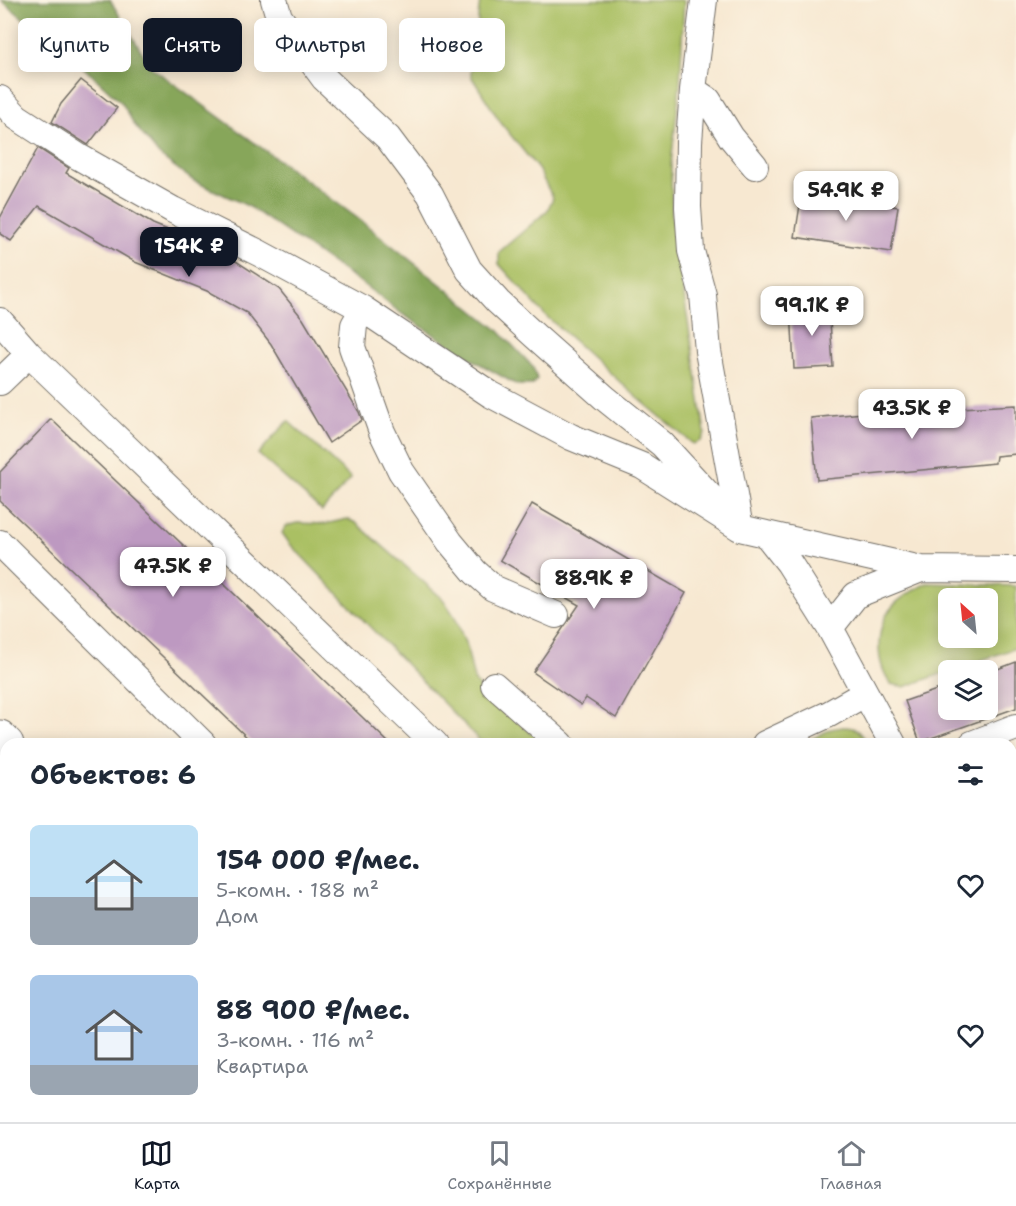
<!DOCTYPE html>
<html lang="ru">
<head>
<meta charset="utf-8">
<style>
  :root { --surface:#fff; --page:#f2f2f3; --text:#1f2937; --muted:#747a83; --line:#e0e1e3; --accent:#111827 }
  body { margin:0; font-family:"Shantell Sans",sans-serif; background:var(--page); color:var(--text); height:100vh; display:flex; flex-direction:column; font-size:22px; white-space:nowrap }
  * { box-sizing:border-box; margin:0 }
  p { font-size:20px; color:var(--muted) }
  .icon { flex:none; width:33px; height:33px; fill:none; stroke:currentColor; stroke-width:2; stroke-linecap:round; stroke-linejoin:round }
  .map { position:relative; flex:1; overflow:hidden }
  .sheet { position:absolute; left:0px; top:738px; width:1017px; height:384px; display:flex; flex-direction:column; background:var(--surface); border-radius:18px 18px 0 0; box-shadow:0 3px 15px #0003 }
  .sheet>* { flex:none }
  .guide { position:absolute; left:18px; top:18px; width:600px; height:54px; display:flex; gap:12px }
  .needle { width:39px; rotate:333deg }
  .controls { position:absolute; left:938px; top:588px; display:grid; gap:12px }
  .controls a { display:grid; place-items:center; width:60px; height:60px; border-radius:9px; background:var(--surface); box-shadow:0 3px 15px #0003; font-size:30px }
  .price { position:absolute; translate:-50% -51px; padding:0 14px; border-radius:12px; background:#fff; color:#222; font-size:20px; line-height:39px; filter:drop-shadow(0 2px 3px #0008) }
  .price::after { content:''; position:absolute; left:50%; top:36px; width:18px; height:14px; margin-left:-9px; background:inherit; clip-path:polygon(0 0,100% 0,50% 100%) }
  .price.current { background:var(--accent); color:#fff }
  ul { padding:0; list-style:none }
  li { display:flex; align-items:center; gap:18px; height:150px; padding:0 30px }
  li span { display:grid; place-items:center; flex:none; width:168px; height:120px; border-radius:9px; color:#555 }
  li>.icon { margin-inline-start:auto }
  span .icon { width:72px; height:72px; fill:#fffc; stroke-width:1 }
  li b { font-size:26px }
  h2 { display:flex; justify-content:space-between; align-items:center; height:72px; padding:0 30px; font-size:26px }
  .tag { padding:0 21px; border-radius:9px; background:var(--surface); box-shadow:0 3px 15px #0003; font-size:21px; line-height:54px }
  .tag.current { background:var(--accent); color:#fff }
  .dock { display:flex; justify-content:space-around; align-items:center; height:84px; border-top:2px solid var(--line); background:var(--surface); font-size:16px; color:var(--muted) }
  .dock a { display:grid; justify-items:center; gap:3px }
  .dock .current { color:var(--accent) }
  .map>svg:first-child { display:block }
  .green { fill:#aac064; stroke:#6a7648; stroke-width:1.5; fill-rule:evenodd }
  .forest { fill:#87a65a; stroke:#596842; stroke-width:1.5 }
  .building { fill:#bd99c1 }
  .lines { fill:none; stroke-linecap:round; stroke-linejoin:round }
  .lane-casing { stroke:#726d65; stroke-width:28 }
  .secondary-casing { stroke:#726d65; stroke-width:35 }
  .lane { stroke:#fff; stroke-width:26 }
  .secondary { stroke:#fff; stroke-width:33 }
</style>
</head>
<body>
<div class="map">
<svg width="1016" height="1122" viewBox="0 0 1016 1122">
  <rect width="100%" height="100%" fill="#fcf5e5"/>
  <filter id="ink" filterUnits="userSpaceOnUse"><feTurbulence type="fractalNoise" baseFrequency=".0167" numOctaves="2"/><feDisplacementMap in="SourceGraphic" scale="12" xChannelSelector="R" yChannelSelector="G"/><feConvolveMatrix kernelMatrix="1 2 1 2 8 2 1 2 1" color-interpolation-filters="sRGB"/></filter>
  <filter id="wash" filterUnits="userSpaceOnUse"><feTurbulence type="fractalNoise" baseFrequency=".008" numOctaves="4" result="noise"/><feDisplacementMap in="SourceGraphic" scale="24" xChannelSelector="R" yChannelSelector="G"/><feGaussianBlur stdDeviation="1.35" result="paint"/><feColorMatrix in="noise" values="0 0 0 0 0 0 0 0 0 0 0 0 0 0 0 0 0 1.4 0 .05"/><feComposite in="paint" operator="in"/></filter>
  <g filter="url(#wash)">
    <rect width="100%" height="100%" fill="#f7e8d1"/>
    <path class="green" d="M481,0H684L680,84L671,164L672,217L705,433L701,441L693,444L638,398L545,315L499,264V252L547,211L553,198L538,169L501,123L471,76C470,67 476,61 477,53C480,35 475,17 481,0Z
      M288,421L351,478L322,511L258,454Z
      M347,519L356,523L443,599L455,617L467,648L474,680L480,689L544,744H483L290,544L282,533L286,526L297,523L325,524Z
      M927,583L1016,586V648L904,687L891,684C882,671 879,660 879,645C880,610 898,598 927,583ZM987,598V638H948V598Z
      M843,727C858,727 861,732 868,744H802L831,729Z"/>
    <path class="forest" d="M1,0H110L151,67L356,217L497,329L533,367L537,379L532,385H517L473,360L402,314L360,282L248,206L194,181L159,155L134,124L122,103L91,74Z"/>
    <g id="blocks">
      <path class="building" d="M81,80L117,108L88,145L52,122L61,104Z
        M38,148L69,168L66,173L153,224L222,252L279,289L303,319L359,412L362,420L329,443L271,344L247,313L207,291L135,262L39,206L11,241L0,234V218Z
        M802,192L898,207L891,252L795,237Z
        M829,305L833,367L794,369L791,307Z
        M1016,405V454L996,456L995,463L817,480L811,418L905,409V411Z
        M51,419L272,630L390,744H254L0,501V472Z
        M532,504L686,593L616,718L586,698L581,705L533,672L579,605L500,560Z
        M1016,662V708L920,742L905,701L948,686V710H987V673Z"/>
    </g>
  </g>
  <g filter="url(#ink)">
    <use href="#blocks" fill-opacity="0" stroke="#726d65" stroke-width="1.5"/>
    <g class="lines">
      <g class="lane-casing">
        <path id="lane" d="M274,0L279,17L324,78L388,138L430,194L469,270L498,302L535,336L606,399L662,444L717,504
          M704,0L693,90L689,142L688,207L691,251L703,295L708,351L740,528L766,534L789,563L830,628L893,744
          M693,90L708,100L731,137L755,166
          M0,99L17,117L79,157L173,210L259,253L363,309L490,394L571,437L642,466L740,528
          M363,309L354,325L352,347L382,432L401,471L450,542L475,572L493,588L556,615
          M0,321L29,354L435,744
          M0,382L29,354
          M766,534L921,569
          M0,543L203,744
          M830,628L856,595L921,569L1016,570
          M494,685L561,744
          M765,744L829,714L864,694
          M972,744L1016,727
          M0,1038L6,1041
          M1011,1091L1016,1090
          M149,1116L161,1122
          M915,1122L934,1116"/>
      </g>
      <g class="secondary-casing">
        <path id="secondary" d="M0,737L7,744
          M1011,873L1016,872"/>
      </g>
      <use href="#lane" class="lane"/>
      <use href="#secondary" class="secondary"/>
    </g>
  </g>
</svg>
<div class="controls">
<a><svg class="needle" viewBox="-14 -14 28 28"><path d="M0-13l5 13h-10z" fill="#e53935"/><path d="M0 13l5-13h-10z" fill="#747a83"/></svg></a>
<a><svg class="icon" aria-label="layers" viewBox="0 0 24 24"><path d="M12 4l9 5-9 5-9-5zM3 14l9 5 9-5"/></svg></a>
</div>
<b class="price" style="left:846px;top:222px">54.9K ₽</b>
<b class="price current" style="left:189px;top:278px">154K ₽</b>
<b class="price" style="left:812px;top:337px">99.1K ₽</b>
<b class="price" style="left:912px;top:440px">43.5K ₽</b>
<b class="price" style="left:173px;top:598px">47.5K ₽</b>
<b class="price" style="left:594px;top:610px">88.9K ₽</b>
<div class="guide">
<a class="tag">Купить</a>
<a class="tag current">Снять</a>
<a class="tag">Фильтры</a>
<a class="tag">Новое</a>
</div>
<section class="sheet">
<h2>Объектов: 6<svg class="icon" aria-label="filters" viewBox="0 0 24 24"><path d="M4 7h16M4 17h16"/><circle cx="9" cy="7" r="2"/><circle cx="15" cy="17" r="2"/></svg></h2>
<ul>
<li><span style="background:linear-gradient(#bfe0f5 60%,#9aa5b1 0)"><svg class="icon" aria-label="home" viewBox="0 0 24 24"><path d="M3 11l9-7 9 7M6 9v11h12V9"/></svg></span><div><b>154 000 ₽/мес.</b><p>5-комн. · 188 m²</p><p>Дом</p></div><svg class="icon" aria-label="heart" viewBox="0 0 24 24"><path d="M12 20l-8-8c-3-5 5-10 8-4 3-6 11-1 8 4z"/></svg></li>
<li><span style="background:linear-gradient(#a9c7e8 75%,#9aa5b1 0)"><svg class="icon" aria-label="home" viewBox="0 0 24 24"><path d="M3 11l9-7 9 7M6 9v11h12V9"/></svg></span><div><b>88 900 ₽/мес.</b><p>3-комн. · 116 m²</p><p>Квартира</p></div><svg class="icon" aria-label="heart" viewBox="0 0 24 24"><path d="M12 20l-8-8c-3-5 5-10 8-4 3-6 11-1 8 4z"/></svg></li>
</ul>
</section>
</div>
<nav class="dock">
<a class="current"><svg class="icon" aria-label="map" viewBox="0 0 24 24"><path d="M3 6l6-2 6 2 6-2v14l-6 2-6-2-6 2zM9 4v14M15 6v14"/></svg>Карта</a>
<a><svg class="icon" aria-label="saved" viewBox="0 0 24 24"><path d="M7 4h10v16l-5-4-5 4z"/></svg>Сохранённые</a>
<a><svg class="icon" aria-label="home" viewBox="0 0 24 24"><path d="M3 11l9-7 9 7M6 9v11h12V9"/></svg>Главная</a>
</nav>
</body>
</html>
